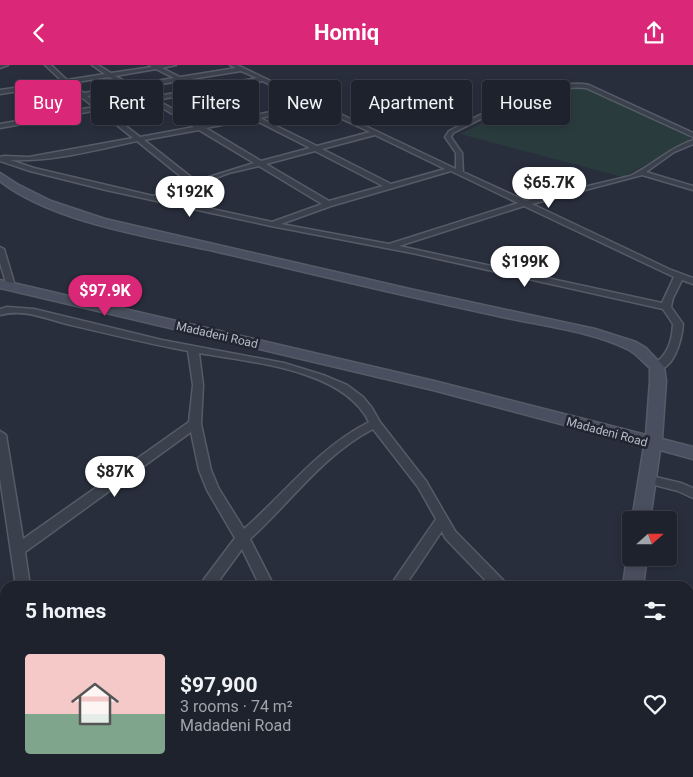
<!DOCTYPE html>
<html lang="en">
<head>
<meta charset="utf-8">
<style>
  :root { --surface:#1e222d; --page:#262a35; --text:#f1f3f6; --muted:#a1a4aa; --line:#3c3f49; --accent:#db2777 }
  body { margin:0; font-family:Roboto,sans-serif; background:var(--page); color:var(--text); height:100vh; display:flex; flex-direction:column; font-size:19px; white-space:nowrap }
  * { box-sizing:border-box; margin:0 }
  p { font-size:16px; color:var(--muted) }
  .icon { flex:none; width:28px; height:28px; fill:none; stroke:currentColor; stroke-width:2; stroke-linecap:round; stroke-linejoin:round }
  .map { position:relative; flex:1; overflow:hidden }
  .side { position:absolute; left:0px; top:516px; width:694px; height:196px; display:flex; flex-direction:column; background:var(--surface); border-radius:15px 15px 0 0; box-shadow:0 2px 8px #0003,0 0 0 1px var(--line) }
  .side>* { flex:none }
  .top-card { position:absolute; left:15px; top:15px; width:664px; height:45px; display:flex; gap:10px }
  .needle { width:32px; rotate:69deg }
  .controls { position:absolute; left:622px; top:446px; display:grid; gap:10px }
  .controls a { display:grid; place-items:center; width:55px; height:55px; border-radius:5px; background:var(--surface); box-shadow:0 2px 8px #0003,0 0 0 1px var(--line); font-size:25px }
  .price { position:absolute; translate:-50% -42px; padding:0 11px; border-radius:18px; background:#fff; color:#222; font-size:16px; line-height:32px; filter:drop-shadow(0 1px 2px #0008) }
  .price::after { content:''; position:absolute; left:50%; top:30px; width:15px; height:11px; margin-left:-8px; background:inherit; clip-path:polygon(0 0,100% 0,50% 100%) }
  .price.current { background:var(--accent); color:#fff }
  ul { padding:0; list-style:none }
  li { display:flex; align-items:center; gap:15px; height:125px; padding:0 25px }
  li+li { border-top:1px solid var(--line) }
  li span { display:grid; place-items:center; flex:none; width:140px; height:100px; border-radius:5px; color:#555 }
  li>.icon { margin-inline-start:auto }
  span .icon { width:60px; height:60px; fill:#fffc; stroke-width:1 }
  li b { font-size:21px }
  h2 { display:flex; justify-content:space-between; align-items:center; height:60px; padding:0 25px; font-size:21px }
  .pill { padding:0 18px; border-radius:5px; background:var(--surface); box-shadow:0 2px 8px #0003,0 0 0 1px var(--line); font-size:18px; line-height:45px }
  .pill.current { background:var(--accent); color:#fff }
  header { display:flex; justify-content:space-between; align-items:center; height:65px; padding:0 25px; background:var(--accent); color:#fff; font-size:22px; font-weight:700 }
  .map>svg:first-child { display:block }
  .green { fill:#2a3b3e }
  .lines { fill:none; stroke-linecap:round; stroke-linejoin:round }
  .street-casing { stroke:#565c67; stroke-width:3 }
  .secondary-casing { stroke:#565c67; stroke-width:3 }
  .street { fill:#3b414c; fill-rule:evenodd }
  .secondary { fill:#4a4f5f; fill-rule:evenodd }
  .labels { text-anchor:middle; stroke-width:5; stroke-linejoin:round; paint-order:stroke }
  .street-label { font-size:12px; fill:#b7bcc7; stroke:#202531 }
</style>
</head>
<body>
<header><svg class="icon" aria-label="back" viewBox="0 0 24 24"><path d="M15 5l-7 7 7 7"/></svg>Homiq<svg class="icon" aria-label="share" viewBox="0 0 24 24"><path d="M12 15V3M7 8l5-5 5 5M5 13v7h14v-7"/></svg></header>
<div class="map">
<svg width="693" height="712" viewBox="0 0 693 712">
  <rect width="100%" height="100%" fill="#282e3c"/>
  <path class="green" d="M584,21L690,70V75L623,112L460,69L522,38Z"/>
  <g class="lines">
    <g class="street-casing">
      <path id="street" d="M0,0H8L0,3Z
        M45,0H51L67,15L105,9L92,0H98L111,8L152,2L149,0H176L162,3L180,12L236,3L230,0H237L456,104V88L445,72L449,66C486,47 547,12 589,20L693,68V72L586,23C544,18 490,50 453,68L451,72L462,88L463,107L526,136L630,111C652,101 669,83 693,75V79L674,87L646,107L693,121V125L642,110L532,139L671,205L693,213V219L682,215L673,233L671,242L683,259C682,273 674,309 653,304L652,302L653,300C668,290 672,276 673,259L663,244L412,188L271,161L106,125L30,106L0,96V92L4,91L29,92L133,73L98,45L0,63V59L94,42L65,19L0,29V25L62,16ZM156,4L174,13L133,20L115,11ZM241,6L257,13L202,23L185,15ZM109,12L127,21L84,28L70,18ZM179,16L196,24L153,32L137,23ZM262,16L311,39L255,50L207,26ZM131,24L147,33L100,41L87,31ZM200,27L248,51L201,60L157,35ZM151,36L194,62L140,72L104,44ZM316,42L370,67L317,81L260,53ZM253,54L310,83L261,96L206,63ZM199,65L254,98L196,116L144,75ZM375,70L445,104L391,119L322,84ZM137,76L189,118L153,131L34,103L10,95C53,97 96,85 137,76ZM315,86L383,121L329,136L266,99ZM259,101L322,139L272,157L161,133L229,108ZM451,106L518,138L389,179L281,159L331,141ZM524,141L674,212L662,238L399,181Z
        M0,182L4,184L15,221L14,223H8L7,221L0,198Z
        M7,242L34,244L162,275L284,298L323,310L347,320L363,332L372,343L380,357L426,416L455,466L505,517L507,521H491L445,473L442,466L405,521H390L436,454L418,422L373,364C323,390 291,437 250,474L274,521H260L242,484L215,521H199L235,473L207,425L199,405L191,367L25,487L30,521H16L0,413V366L6,370L23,474L189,357L193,320L188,286C149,279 110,269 71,260C48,255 25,243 0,250V244ZM199,288C249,297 344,304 369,357C318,383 286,427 244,464L219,424L211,405L201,359L203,320Z
        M647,410L681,418L693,423V433L678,426L643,417L641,414L643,411Z
        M693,577V623L689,624V579Z
        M689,646L693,648V666L689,664Z
        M44,708H61L63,712H45Z
        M267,708H286L284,712H265Z
        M347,708H364L366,712H348Z
        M537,708H555L553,712H535Z
        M670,708H688L687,712H669Z"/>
    </g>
    <g class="secondary-casing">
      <path id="secondary" d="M0,108L17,119L51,136L105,154L414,225L595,264L636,277L646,283L664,302L666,316L662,374L693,382V394L660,385L650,455H632L644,381L433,325L0,223V215L434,316L646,370L650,316V303C642,296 636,288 627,284C592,266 537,260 498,251C403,231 309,208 214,186C150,172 52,157 0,116Z
        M630,486L631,492H647L643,521H623L627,492Z
        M594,708H620L619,712H593Z"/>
    </g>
    <use href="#street" class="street"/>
    <use href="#secondary" class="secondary"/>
  </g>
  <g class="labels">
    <g class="street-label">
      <text transform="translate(217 270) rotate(13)" y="4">Madadeni Road</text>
      <text transform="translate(607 367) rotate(15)" y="4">Madadeni Road</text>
    </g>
  </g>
</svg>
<div class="controls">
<a><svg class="needle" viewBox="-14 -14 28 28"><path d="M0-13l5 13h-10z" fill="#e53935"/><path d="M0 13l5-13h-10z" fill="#a1a4aa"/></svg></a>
</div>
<b class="price" style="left:549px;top:144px">$65.7K</b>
<b class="price" style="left:190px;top:153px">$192K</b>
<b class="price" style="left:525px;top:223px">$199K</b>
<b class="price current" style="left:105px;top:252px">$97.9K</b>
<b class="price" style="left:115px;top:433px">$87K</b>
<div class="top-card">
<a class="pill current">Buy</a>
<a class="pill">Rent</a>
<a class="pill">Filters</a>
<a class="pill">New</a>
<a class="pill">Apartment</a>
<a class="pill">House</a>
</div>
<section class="side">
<h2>5 homes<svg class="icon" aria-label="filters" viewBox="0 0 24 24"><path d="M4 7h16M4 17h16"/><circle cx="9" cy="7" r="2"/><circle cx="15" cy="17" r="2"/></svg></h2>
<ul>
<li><span style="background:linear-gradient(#f6c9c9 60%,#7fa58c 0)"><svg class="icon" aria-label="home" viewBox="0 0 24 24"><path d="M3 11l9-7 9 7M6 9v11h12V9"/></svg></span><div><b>$97,900</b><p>3 rooms · 74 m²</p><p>Madadeni Road</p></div><svg class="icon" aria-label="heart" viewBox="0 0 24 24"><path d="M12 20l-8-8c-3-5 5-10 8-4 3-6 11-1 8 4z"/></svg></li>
</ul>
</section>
</div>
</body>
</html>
